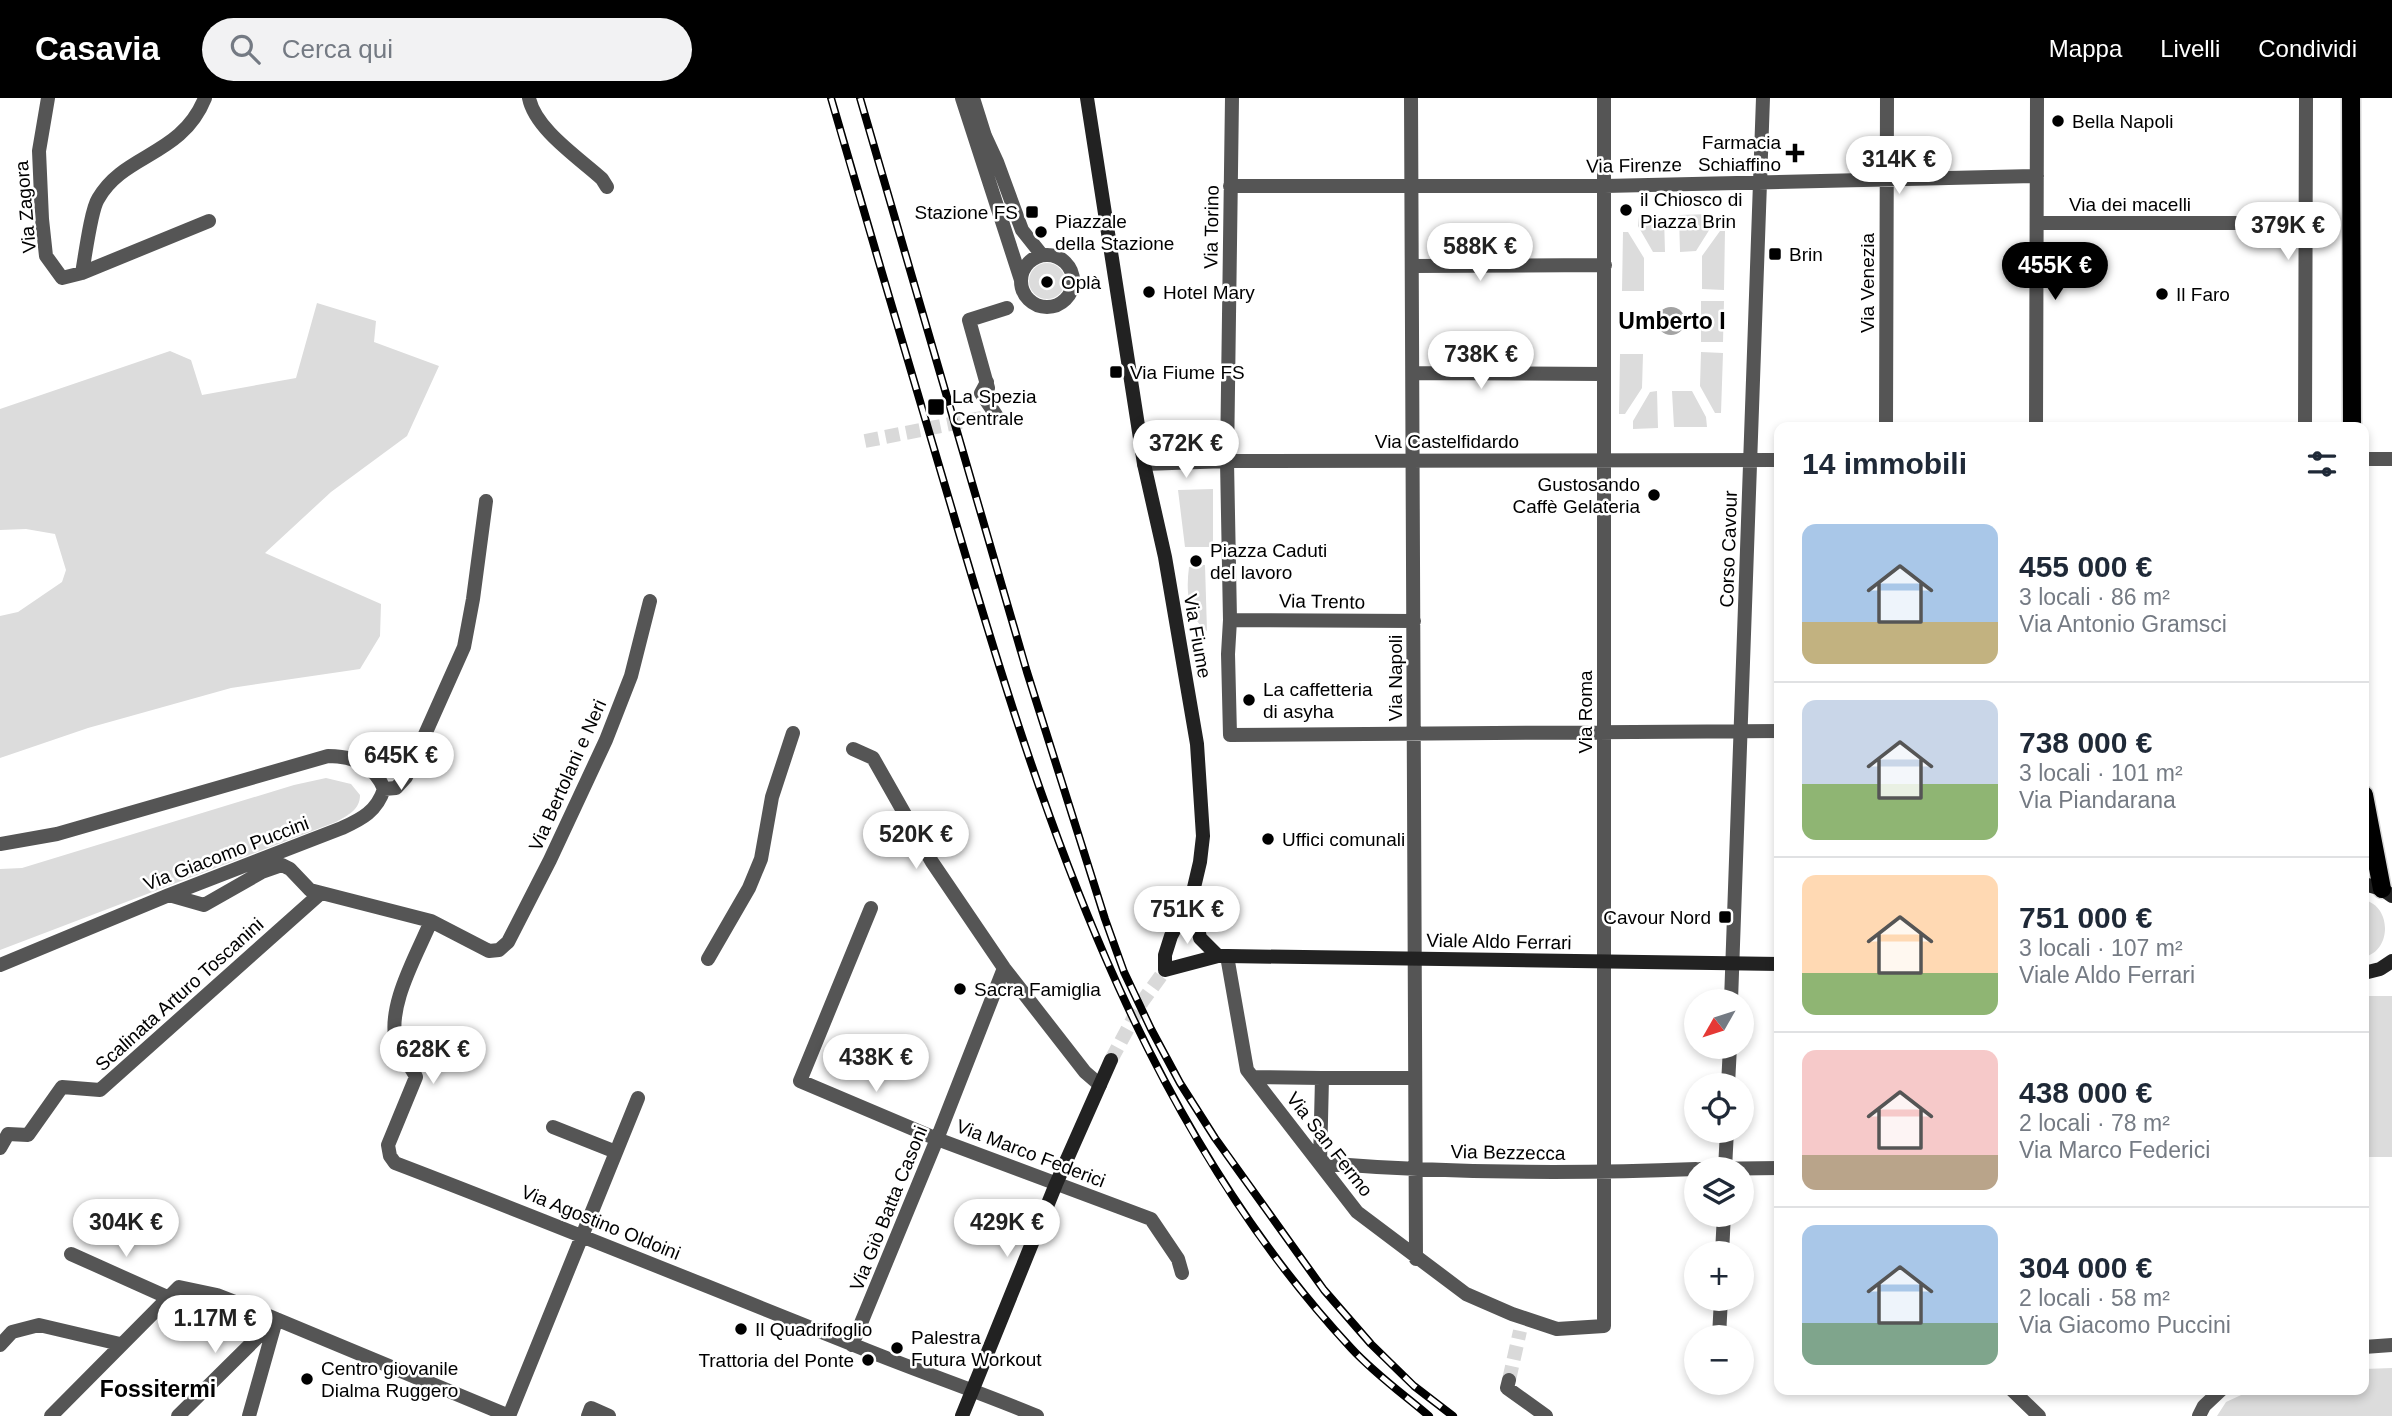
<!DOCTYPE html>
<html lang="it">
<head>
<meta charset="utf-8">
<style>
  :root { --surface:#fff; --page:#f2f2f3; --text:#1f2937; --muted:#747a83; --line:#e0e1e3; --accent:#000 }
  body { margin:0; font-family:Arial,sans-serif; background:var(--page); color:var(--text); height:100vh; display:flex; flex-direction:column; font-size:26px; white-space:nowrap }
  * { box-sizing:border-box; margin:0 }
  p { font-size:23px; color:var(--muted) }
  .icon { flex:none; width:38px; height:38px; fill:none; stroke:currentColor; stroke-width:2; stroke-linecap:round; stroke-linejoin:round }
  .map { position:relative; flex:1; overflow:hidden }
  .sheet { position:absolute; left:1774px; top:324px; width:595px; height:973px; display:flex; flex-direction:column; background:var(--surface); border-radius:14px; box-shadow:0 4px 10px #0003 }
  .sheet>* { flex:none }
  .needle { width:46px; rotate:231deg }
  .fabs { position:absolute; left:1684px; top:891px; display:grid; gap:14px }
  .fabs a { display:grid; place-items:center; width:70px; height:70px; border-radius:50%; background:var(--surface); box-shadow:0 4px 10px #0003; font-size:35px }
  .price { position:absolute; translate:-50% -60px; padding:0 16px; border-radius:24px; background:#fff; color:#222; font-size:23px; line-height:46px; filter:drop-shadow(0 2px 4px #0008) }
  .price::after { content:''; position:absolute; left:50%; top:42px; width:21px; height:16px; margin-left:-10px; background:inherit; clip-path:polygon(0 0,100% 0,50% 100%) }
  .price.on { background:var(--accent); color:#fff }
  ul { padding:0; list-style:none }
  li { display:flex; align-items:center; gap:21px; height:175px; padding:0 28px }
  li+li { border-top:2px solid var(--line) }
  li span { display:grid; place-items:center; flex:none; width:196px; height:140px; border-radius:14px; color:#555 }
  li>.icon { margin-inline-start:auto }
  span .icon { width:84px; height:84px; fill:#fffc; stroke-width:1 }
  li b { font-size:30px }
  h2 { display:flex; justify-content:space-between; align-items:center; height:84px; padding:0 28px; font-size:30px }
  header { display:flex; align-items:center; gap:42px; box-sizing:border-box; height:98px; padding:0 35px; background:var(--accent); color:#fff }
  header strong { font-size:33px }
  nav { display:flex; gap:38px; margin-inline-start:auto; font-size:24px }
  .search { width:490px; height:63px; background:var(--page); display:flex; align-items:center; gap:18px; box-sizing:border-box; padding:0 24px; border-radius:38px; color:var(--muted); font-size:26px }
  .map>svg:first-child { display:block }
  .green { fill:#dcdcdc }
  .water { fill:#a3a3a3 }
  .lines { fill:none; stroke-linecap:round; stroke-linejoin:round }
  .street-tunnel { stroke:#d9d9d9; stroke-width:14; stroke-dasharray:14 7; stroke-linecap:butt }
  .secondary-tunnel { stroke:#d9d9d9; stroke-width:14; stroke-dasharray:14 7; stroke-linecap:butt }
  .primary-casing { stroke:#dbdbdb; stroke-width:21 }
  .street { stroke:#555; stroke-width:14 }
  .secondary { stroke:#222; stroke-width:14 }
  .primary { stroke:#000; stroke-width:18 }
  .rail-casing { stroke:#000; stroke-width:8 }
  .rail { stroke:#fff; stroke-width:5; stroke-dasharray:16; stroke-linecap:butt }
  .poi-dot { fill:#000; stroke:#fff; stroke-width:2.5 }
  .labels { text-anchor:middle; stroke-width:5; stroke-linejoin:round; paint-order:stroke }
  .poi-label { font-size:19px; fill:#000; stroke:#fff; text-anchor:start }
  .street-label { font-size:19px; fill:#000; stroke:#fff }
  .quarter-label { font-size:23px; font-weight:bold; fill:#000; stroke:#fff }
</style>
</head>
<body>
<header>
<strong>Casavia</strong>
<div class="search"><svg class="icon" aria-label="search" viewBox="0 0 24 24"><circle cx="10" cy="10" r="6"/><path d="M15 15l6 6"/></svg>Cerca qui</div>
<nav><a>Mappa</a><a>Livelli</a><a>Condividi</a></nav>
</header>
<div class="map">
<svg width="2392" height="1318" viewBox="0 0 2392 1318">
  <rect width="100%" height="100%" fill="#fff"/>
  <path class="green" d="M1712,116L1713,126L1696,153L1680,154L1679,117Z
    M1639,118H1664L1665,154H1653L1638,128Z
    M1720,133H1725L1724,192L1702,191V158Z
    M1623,134H1628L1644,160V193H1622Z
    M1029 183a18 18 0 1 1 36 0a18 18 0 1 1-36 0Z
    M1701,203H1724L1723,244H1701Z
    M317,205L376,223L374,244L439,268L407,338L331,394L265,455L381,506L380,538L360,571L231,590L88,630L0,660V518L18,514L62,484L66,472L55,436L26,431L0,432V311L170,253L191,262L202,297L296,280Z
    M1701,254L1723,255L1721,315H1715L1700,288Z
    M1620,256H1643L1642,290L1625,316H1619Z
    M1657,293L1658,330L1633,331V323L1650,294Z
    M1672,293H1692L1706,319L1707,329H1674Z
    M1213,391V449H1185L1178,392Z
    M1198,467H1205L1207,533C1187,518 1186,492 1189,469Z
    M326,680L351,686L360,697C360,712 348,717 336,724L0,852V771L22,770L294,687Z
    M2364,802C2392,808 2392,853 2364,859Z
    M2364,898H2392V1059H2364Z
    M2392,1270V1318H2217L2226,1304L2252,1292H2364V1271Z"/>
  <path class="water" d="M1657 223a14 14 0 1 1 28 0a14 14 0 1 1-28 0Z"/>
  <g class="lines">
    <path class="street-tunnel" d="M865,343L996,317
      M1509,1282L1520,1233"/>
    <path class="secondary-tunnel" d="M1111,962L1142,904L1165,872"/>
    <g class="primary-casing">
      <path id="primary" d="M2351,0L2352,329
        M2364,697L2382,791"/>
    </g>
    <path class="street" d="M48,0L39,53L42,121L46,158L62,180L82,175L209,123
      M529,0C535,31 579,60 602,81L607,89
      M962,0L1021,182
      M973,0L985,38L997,64L1022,132L1042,157
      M1232,0L1227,363L1230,522L1228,556L1230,637L1780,633
      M1411,0L1416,1161
      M1230,88H1605L2037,78
      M2038,125H2306
      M1021 183a26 26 0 1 1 52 0a26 26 0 1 1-52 0Z
      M1412,168L1605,167
      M82,175C85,159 91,112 98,101C124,55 181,59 205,0
      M1413,275L1604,276
      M987,284L981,295L996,317
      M988,290L969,222L1007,210
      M1886,329L1887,0
      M2036,329L2037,0
      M2305,329L2306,0
      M2364,361H2392
      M1144,366L1227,363L1780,362
      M1230,522L1414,523
      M853,651L873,660L932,764L1004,870L1085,974L1100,987
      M384,691L396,690L406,679L464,549L473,501L486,403
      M0,746L57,736L328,658C353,658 374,666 384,691C377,713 362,721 342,730L169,797L0,867
      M169,797L204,807L262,774L282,767L290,771L310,792L431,823L489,853L499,852L508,844L550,762L606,642L631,578L650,503
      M871,810L800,983L937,1041L1151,1121L1178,1161L1182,1175
      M431,823C417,857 385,910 397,947C401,958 411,968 416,979L388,1047L390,1058L395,1065C547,1123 698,1185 849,1245C911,1271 975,1292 1037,1318
      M1227,858L1247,972L1357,1114L1466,1196L1512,1216L1557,1231L1604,1228V0
      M708,861L749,790L761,761L772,699L793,635
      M1731,903L1763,0
      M1253,979L1322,980
      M1728,987L1730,948
      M553,1029L616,1054
      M0,1050L8,1036L28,1037L62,989L100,992L321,795
      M1320,1065C1445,1075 1570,1076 1696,1071
      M1320,1065L1322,980H1415
      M1700,1071L1780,1070
      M1725,1071L1727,1032
      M1722,1155L1724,1116
      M71,1156L167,1199
      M1719,1239L1721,1200
      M0,1247L12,1234L39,1227L120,1246
      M852,1247L937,1041L1004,870
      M2364,1249L2392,1247
      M1509,1282L1507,1290L1546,1318
      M2012,1292L2039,1318
      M51,1318L179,1189L217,1197L235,1204L509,1318
      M178,1318L276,1221
      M249,1318L276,1222
      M509,1318L638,1000
      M588,1318L591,1310L609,1318
      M2199,1318L2204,1308L2221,1292"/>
    <path class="secondary" d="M1087,0L1144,366L1165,459L1197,646L1203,738L1200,764L1192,798L1171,838L1165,857V872L1218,858H1227L1780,866
      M2364,786L2382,791L2392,798
      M1192,798L1200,840L1218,858
      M2364,875L2380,871L2392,863
      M962,1318L1056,1086L1111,962"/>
    <use href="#primary" class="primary"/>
    <g class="rail-casing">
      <path id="rail" d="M831,0C872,142 914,283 956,425C1042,717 1139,1022 1351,1250C1374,1275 1403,1296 1429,1318
        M860,0L1027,574L1105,821L1124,874L1151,931L1180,985L1215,1040L1324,1192L1371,1246L1414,1288L1453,1318"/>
    </g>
    <use href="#rail" class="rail"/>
  </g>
  <g class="poi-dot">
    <circle cx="2058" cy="23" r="7"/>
    <path d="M1791.5 44.5h7v7h7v7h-7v7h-7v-7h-7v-7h7z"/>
    <circle cx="1626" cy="112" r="7"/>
    <rect x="1025" y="107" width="14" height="14" rx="3.5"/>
    <circle cx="1041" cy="134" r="7"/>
    <rect x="1768" y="149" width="14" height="14" rx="3.5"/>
    <circle cx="1047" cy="184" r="7"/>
    <circle cx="1149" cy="194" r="7"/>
    <circle cx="2162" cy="196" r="7"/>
    <rect x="1109" y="267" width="14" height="14" rx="3.5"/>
    <rect x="927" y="300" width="18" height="18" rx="3.5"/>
    <circle cx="1654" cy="397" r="7"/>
    <circle cx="1196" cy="463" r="7"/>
    <circle cx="1249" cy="602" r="7"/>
    <circle cx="1268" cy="741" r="7"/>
    <rect x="1718" y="812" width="14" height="14" rx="3.5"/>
    <circle cx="960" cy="891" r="7"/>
    <circle cx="741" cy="1231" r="7"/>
    <circle cx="897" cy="1250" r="7"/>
    <circle cx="868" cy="1262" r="7"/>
    <circle cx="307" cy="1281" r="7"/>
  </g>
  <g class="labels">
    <g class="poi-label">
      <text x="2072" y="30">Bella Napoli</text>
      <text x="1781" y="51" text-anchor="end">Farmacia<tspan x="1781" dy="22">Schiaffino</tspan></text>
      <text x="1640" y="108">il Chiosco di<tspan x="1640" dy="22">Piazza Brin</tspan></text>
      <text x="1018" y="121" text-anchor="end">Stazione FS</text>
      <text x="1055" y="130">Piazzale<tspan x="1055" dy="22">della Stazione</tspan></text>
      <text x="1789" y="163">Brin</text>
      <text x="1061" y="191">Oplà</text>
      <text x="1163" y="201">Hotel Mary</text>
      <text x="2176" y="203">Il Faro</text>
      <text x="1130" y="281">Via Fiume FS</text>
      <text x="952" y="305">La Spezia<tspan x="952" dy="22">Centrale</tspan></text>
      <text x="1640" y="393" text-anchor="end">Gustosando<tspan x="1640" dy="22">Caffè Gelateria</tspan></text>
      <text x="1210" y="459">Piazza Caduti<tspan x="1210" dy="22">del lavoro</tspan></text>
      <text x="1263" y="598">La caffetteria<tspan x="1263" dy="22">di asyha</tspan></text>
      <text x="1282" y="748">Uffici comunali</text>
      <text x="1711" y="826" text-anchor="end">Cavour Nord</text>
      <text x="974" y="898">Sacra Famiglia</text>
      <text x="755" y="1238">Il Quadrifoglio</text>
      <text x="911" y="1246">Palestra<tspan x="911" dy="22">Futura Workout</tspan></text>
      <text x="854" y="1269" text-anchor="end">Trattoria del Ponte</text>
      <text x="321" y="1277">Centro giovanile<tspan x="321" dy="22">Dialma Ruggero</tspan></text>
    </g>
    <g class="street-label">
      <text transform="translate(1634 67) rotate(-1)" y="7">Via Firenze</text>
      <text x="2130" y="113">Via dei macelli</text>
      <text transform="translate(25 109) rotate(-95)" y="7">Via Zagora</text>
      <text transform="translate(1211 129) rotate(-89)" y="7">Via Torino</text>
      <text transform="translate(1867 185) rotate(-90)" y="7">Via Venezia</text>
      <text x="1447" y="350">Via Castelfidardo</text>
      <text transform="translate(1728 451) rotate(-88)" y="7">Corso Cavour</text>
      <text transform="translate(1322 503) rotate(1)" y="7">Via Trento</text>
      <text transform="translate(1198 538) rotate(80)" y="7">Via Fiume</text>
      <text transform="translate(1395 580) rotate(-90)" y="7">Via Napoli</text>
      <text transform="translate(1585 614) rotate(-90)" y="7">Via Roma</text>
      <text transform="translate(567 677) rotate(-66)" y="7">Via Bertolani e Neri</text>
      <text transform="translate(226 755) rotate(-21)" y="7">Via Giacomo Puccini</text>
      <text transform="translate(1499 843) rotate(1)" y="7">Viale Aldo Ferrari</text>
      <text transform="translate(179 896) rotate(-42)" y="7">Scalinata Arturo Toscanini</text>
      <text transform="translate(1330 1046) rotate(52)" y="7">Via San Fermo</text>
      <text transform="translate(1508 1054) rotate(1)" y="7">Via Bezzecca</text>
      <text transform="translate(1031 1055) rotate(21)" y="7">Via Marco Federici</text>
      <text transform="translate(888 1110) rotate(-68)" y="7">Via Giò Batta Casoni</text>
      <text transform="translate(601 1124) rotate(22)" y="7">Via Agostino Oldoini</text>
    </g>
    <g class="quarter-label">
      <text x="1672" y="231">Umberto I</text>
      <text x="158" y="1299">Fossitermi</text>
    </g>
  </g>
</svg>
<div class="fabs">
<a><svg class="needle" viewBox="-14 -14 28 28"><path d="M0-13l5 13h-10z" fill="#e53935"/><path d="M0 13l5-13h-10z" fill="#747a83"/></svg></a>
<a><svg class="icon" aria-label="locate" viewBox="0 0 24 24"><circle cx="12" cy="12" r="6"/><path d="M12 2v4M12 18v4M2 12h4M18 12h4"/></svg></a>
<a><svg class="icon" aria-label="layers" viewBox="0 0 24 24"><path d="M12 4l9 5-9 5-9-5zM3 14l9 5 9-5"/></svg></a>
<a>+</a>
<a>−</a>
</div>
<b class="price" style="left:1899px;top:98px">314K €</b>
<b class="price" style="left:2288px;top:164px">379K €</b>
<b class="price" style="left:1480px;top:185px">588K €</b>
<b class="price on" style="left:2055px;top:204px">455K €</b>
<b class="price" style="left:1481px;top:293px">738K €</b>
<b class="price" style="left:1186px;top:382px">372K €</b>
<b class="price" style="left:401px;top:694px">645K €</b>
<b class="price" style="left:916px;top:773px">520K €</b>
<b class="price" style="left:1187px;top:848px">751K €</b>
<b class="price" style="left:433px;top:988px">628K €</b>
<b class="price" style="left:876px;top:996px">438K €</b>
<b class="price" style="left:126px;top:1161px">304K €</b>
<b class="price" style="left:1007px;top:1161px">429K €</b>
<b class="price" style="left:215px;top:1257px">1.17M €</b>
<section class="sheet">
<h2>14 immobili<svg class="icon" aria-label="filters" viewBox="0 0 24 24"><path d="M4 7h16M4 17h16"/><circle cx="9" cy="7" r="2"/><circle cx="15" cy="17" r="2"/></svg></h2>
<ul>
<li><span style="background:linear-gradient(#a9c7e8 70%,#c2b280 0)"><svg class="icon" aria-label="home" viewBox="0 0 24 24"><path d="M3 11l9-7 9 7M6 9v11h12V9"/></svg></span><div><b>455 000 €</b><p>3 locali · 86 m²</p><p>Via Antonio Gramsci</p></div></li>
<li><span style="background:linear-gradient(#c9d6e8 60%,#8fb573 0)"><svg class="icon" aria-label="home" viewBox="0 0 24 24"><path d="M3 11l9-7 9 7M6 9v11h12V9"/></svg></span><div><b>738 000 €</b><p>3 locali · 101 m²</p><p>Via Piandarana</p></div></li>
<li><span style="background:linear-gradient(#ffd9b3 70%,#8fb573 0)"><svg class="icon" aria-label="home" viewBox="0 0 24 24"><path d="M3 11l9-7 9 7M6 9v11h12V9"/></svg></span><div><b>751 000 €</b><p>3 locali · 107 m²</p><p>Viale Aldo Ferrari</p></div></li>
<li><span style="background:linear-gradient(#f6c9c9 75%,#b9a48a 0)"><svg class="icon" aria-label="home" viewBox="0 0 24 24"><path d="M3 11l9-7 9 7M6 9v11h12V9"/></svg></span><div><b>438 000 €</b><p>2 locali · 78 m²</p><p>Via Marco Federici</p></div></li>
<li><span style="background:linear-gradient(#a9c7e8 70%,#7fa58c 0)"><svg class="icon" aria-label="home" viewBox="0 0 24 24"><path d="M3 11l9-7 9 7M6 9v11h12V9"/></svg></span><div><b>304 000 €</b><p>2 locali · 58 m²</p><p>Via Giacomo Puccini</p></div></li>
</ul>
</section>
</div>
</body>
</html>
